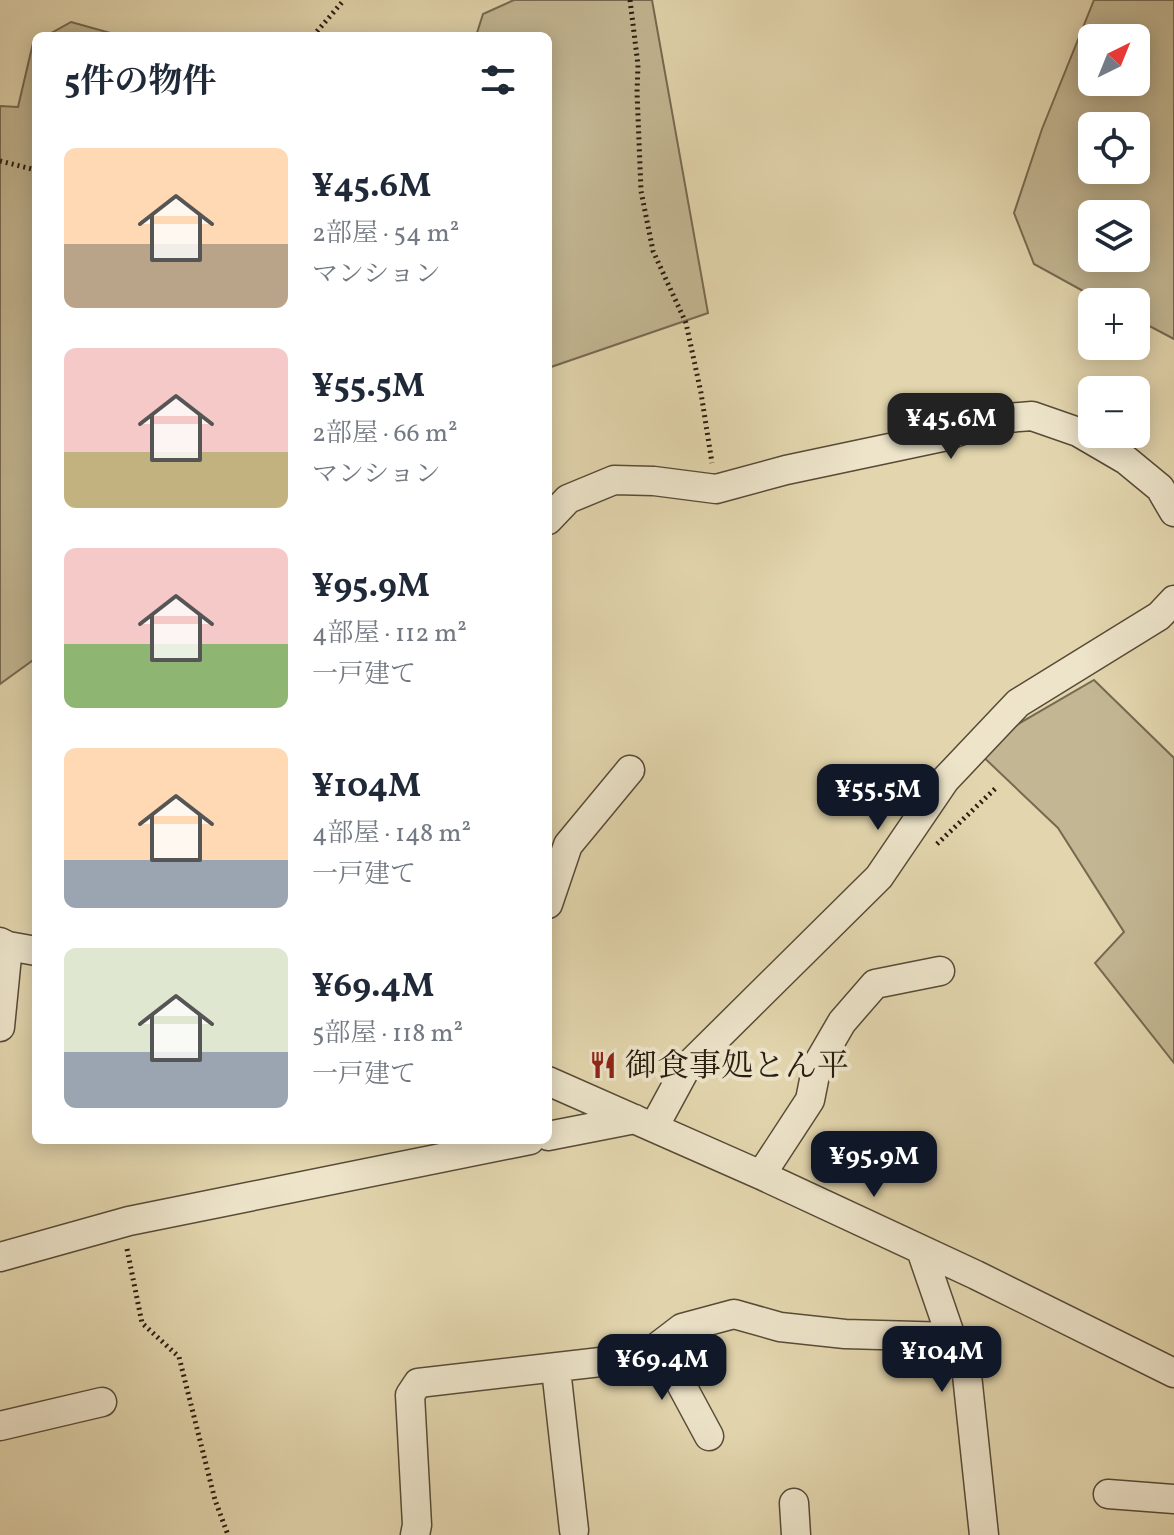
<!DOCTYPE html>
<html lang="ja">
<head>
<meta charset="utf-8">
<style>
  :root { --surface:#fff; --page:#f6f6f7; --text:#1f2937; --muted:#747a83; --accent:#111827 }
  body { margin:0; font-family:Vollkorn,"Noto Serif JP",serif; background:var(--page); color:var(--text); height:100vh; display:flex; flex-direction:column; font-size:30px; white-space:nowrap }
  * { box-sizing:border-box; margin:0 }
  p { font-size:26px; color:var(--muted) }
  .icon { flex:none; width:44px; height:44px; fill:none; stroke:currentColor; stroke-width:2; stroke-linecap:round; stroke-linejoin:round }
  .map { position:relative; flex:1; overflow:hidden }
  .side { position:absolute; left:32px; top:32px; width:520px; height:1112px; display:flex; flex-direction:column; background:var(--surface); border-radius:12px; box-shadow:0 4px 20px #0003 }
  .side>* { flex:none }
  .needle { width:52px; rotate:43deg }
  .buttons { position:absolute; left:1078px; top:24px; display:grid; gap:16px }
  .buttons a { display:grid; place-items:center; width:72px; height:72px; border-radius:12px; background:var(--surface); box-shadow:0 4px 20px #0003; font-size:40px }
  .price { position:absolute; translate:-50% -68px; padding:0 18px; border-radius:16px; background:var(--accent); color:#fff; font-size:26px; line-height:52px; filter:drop-shadow(0 2px 4px #0008) }
  .price::after { content:''; position:absolute; left:50%; top:48px; width:24px; height:18px; margin-left:-12px; background:inherit; clip-path:polygon(0 0,100% 0,50% 100%) }
  .price.on { background:#222; color:#fff }
  ul { padding:0; list-style:none }
  li { display:flex; align-items:center; gap:24px; height:200px; padding:0 32px }
  li span { display:grid; place-items:center; flex:none; width:224px; height:160px; border-radius:12px; color:#555 }
  li>.icon { margin-inline-start:auto }
  span .icon { width:96px; height:96px; fill:#fffc; stroke-width:1 }
  li b { font-size:34px }
  h2 { display:flex; justify-content:space-between; align-items:center; height:96px; padding:0 32px; font-size:34px }
  .map>svg:first-child { display:block }
  .green { fill:#c3b793; stroke:#766a51; stroke-width:2; fill-rule:evenodd }
  .lines { fill:none; stroke-linecap:round; stroke-linejoin:round }
  .minor-casing { stroke:#574b37; stroke-width:31 }
  .path { stroke:#281d0f; stroke-width:5; stroke-dasharray:2 4; stroke-linecap:butt }
  .minor { stroke:#ede4ca; stroke-width:28 }
  .labels { text-anchor:middle; stroke-width:8; stroke-linejoin:round; paint-order:stroke }
  .poi-label { font-size:32px; fill:#281d0f; stroke:#ede4ca; text-anchor:start }
</style>
</head>
<body>
<div class="map">
<svg width="1174" height="1535" viewBox="0 0 1174 1535">
  <rect width="100%" height="100%" fill="#e3d6ae"/>
  <filter id="stains"><feTurbulence type="fractalNoise" baseFrequency=".0025" numOctaves="4"/><feColorMatrix values="0 0 0 0 .2 0 0 0 0 .09 0 0 0 0 .02 0 0 0 .5 -.17"/></filter>
  <radialGradient id="worn" r=".72"><stop offset=".6" stop-color="#630" stop-opacity="0"/><stop offset="1" stop-color="#630" stop-opacity=".3"/></radialGradient>
  <path class="green" d="M514,0H652L708,313L548,368V36H476L483,14Z
    M1094,0H1174V339L1136,319V302H1103L1034,264L1014,213L1042,129ZM1092,38H1136V82H1092ZM1092,126H1136V170H1092ZM1092,214H1136V258H1092Z
    M71,22L121,36H46Z
    M36,41V658L0,684V106L18,107L33,43Z
    M1094,680L1174,758V1063L1095,963L1124,932L1058,828L975,749Z"/>
  <g class="lines">
    <g class="minor-casing">
      <path id="minor" d="M548,520L568,499L614,480L654,481L716,489L786,470L942,437L995,419L1032,416L1078,432L1126,460L1160,488L1174,512
        M548,904L568,845L630,770
        M0,942L8,946L36,951
        M0,1027L8,946
        M548,1081L761,1175L976,1275L1174,1373
        M654,1127L686,1068L879,877L945,780L1018,703L1159,616L1174,600
        M548,1136L635,1119
        M761,1175L810,1100L817,1065L842,1022L875,984L940,971
        M921,1250L951,1337L965,1356L984,1535
        M0,1257L129,1221L530,1140
        M660,1345L709,1436
        M556,1369L574,1530
        M0,1426L102,1402
        M1108,1494L1174,1499
        M794,1503L796,1535
        M415,1535L417,1525L410,1395L418,1383L644,1357L682,1328L734,1314L780,1327L845,1334L951,1337"/>
    </g>
    <path class="path" d="M630,0L638,65L637,92L641,191L653,251L686,323L701,393L712,463
      M313,36L344,0
      M0,161L36,170
      M937,844L997,787
      M127,1249L142,1323L179,1357L215,1500L228,1535"/>
    <use href="#minor" class="minor"/>
  </g>
  <defs>
    <g id="restaurant-bare" transform="scale(2.16)"><path d="M-5-6h1v4h1v-4h1v4h1v-4h1v5L-1.5 .5V6h-2V.5L-5-1ZM5-6V6H3V1.5H1.5Q1.5-4 5-6Z" fill="#8f2418" stroke="#ede4ca" stroke-width="2.5" paint-order="stroke"/></g>
  </defs>
  <g fill-rule="evenodd">
    <use href="#restaurant-bare" x="603" y="1065"/>
  </g>
  <g class="labels">
    <g class="poi-label">
      <text x="625" y="1076">御食事処とん平</text>
    </g>
  </g>
  <rect width="100%" height="100%" filter="url(#stains)"/>
  <rect width="100%" height="100%" fill="url(#worn)"/>
</svg>
<div class="buttons">
<a><svg class="needle" viewBox="-14 -14 28 28"><path d="M0-13l5 13h-10z" fill="#e53935"/><path d="M0 13l5-13h-10z" fill="#747a83"/></svg></a>
<a><svg class="icon" aria-label="locate" viewBox="0 0 24 24"><circle cx="12" cy="12" r="6"/><path d="M12 2v4M12 18v4M2 12h4M18 12h4"/></svg></a>
<a><svg class="icon" aria-label="layers" viewBox="0 0 24 24"><path d="M12 4l9 5-9 5-9-5zM3 14l9 5 9-5"/></svg></a>
<a>+</a>
<a>−</a>
</div>
<b class="price on" style="left:951px;top:461px">¥45.6M</b>
<b class="price" style="left:878px;top:832px">¥55.5M</b>
<b class="price" style="left:874px;top:1199px">¥95.9M</b>
<b class="price" style="left:942px;top:1394px">¥104M</b>
<b class="price" style="left:662px;top:1402px">¥69.4M</b>
<section class="side">
<h2>5件の物件<svg class="icon" aria-label="filters" viewBox="0 0 24 24"><path d="M4 7h16M4 17h16"/><circle cx="9" cy="7" r="2"/><circle cx="15" cy="17" r="2"/></svg></h2>
<ul>
<li><span style="background:linear-gradient(#ffd9b3 60%,#b9a48a 0)"><svg class="icon" aria-label="home" viewBox="0 0 24 24"><path d="M3 11l9-7 9 7M6 9v11h12V9"/></svg></span><div><b>¥45.6M</b><p>2部屋 · 54 m²</p><p>マンション</p></div></li>
<li><span style="background:linear-gradient(#f6c9c9 65%,#c2b280 0)"><svg class="icon" aria-label="home" viewBox="0 0 24 24"><path d="M3 11l9-7 9 7M6 9v11h12V9"/></svg></span><div><b>¥55.5M</b><p>2部屋 · 66 m²</p><p>マンション</p></div></li>
<li><span style="background:linear-gradient(#f6c9c9 60%,#8fb573 0)"><svg class="icon" aria-label="home" viewBox="0 0 24 24"><path d="M3 11l9-7 9 7M6 9v11h12V9"/></svg></span><div><b>¥95.9M</b><p>4部屋 · 112 m²</p><p>一戸建て</p></div></li>
<li><span style="background:linear-gradient(#ffd9b3 70%,#9aa5b1 0)"><svg class="icon" aria-label="home" viewBox="0 0 24 24"><path d="M3 11l9-7 9 7M6 9v11h12V9"/></svg></span><div><b>¥104M</b><p>4部屋 · 148 m²</p><p>一戸建て</p></div></li>
<li><span style="background:linear-gradient(#dfe7d0 65%,#9aa5b1 0)"><svg class="icon" aria-label="home" viewBox="0 0 24 24"><path d="M3 11l9-7 9 7M6 9v11h12V9"/></svg></span><div><b>¥69.4M</b><p>5部屋 · 118 m²</p><p>一戸建て</p></div></li>
</ul>
</section>
</div>
</body>
</html>
